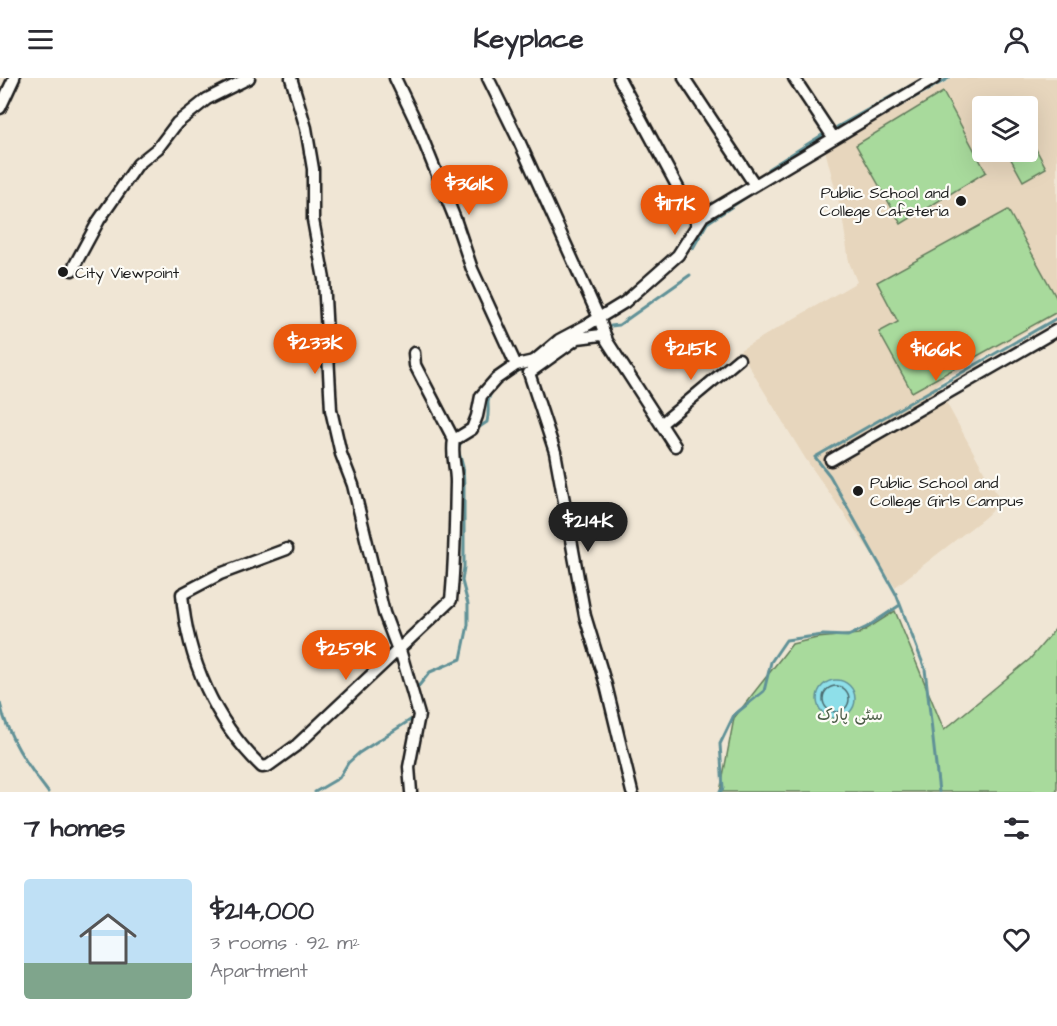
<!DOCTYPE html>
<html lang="en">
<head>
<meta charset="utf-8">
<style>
  :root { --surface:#fff; --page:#f7f7f7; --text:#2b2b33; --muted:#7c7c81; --line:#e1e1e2; --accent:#ea580c }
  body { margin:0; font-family:"Architects Daughter","Playpen Sans Arabic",sans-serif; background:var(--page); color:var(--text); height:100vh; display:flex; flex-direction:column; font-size:22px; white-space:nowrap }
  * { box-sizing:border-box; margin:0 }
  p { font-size:20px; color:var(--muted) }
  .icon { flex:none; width:33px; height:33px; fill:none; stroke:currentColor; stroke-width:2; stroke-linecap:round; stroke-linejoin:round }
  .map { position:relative; height:714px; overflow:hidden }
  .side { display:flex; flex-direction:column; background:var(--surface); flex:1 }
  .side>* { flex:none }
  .fabs { position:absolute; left:972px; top:18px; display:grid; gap:12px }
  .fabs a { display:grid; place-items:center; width:66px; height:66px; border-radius:6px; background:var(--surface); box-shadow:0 6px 24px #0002; font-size:30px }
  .price { position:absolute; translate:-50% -51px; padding:0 14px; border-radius:21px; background:var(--accent); color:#fff; font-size:20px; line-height:39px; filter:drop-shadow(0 2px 3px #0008) }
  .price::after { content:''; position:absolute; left:50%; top:36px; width:18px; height:14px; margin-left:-9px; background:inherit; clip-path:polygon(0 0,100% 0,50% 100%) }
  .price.current { background:#222; color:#fff }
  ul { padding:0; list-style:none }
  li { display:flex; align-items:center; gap:18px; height:150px; padding:0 24px }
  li+li { border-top:2px solid var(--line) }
  li span { display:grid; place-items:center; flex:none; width:168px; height:120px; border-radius:6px; color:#555 }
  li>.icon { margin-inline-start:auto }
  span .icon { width:72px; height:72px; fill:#fffc; stroke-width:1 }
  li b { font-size:26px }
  h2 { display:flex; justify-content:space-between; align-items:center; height:72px; padding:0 24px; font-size:26px }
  header { display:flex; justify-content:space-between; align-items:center; height:78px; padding:0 24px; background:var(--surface); font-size:27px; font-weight:700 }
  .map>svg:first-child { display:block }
  .built { fill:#e7d6bd; fill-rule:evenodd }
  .green { fill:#a8da9c; stroke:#627b5c; stroke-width:1.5 }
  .water { fill:#8edfe9; stroke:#609197; stroke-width:1.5 }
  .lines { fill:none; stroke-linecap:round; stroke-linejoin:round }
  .shore { stroke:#4a6a6e; stroke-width:1.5 }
  .stream { stroke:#609197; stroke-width:3 }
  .street-casing { stroke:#1c1c1c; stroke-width:15 }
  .street { stroke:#fdfcf7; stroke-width:10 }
  .poi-dot { fill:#1c1c1c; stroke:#fdfcf7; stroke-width:2 }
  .labels { text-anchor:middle; stroke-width:4.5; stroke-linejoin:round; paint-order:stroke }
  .poi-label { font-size:16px; fill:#1c1c1c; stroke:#fdfcf7; text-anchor:start }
  .park-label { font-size:16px; fill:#4d5e49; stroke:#fdfcf7 }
</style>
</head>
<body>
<header><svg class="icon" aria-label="menu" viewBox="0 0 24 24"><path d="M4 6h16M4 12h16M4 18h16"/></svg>Keyplace<svg class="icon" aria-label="person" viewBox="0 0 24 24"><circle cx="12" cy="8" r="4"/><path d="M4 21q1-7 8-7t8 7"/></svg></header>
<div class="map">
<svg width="1057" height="714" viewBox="0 0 1057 714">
  <rect width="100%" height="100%" fill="#f0e6d5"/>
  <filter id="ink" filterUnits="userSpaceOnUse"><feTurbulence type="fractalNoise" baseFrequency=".0167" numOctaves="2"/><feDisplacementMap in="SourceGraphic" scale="12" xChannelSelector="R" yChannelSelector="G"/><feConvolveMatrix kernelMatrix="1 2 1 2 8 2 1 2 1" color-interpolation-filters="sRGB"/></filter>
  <g filter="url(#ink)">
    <path class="built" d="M953,0H1057V236L936,306L1001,424L984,440L895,509L805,380L756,300L740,272L857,204L849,184L842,137L825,72ZM982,28H1028V74H982Z"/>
    <path class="green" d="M943,14L986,94L901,146L856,67Z
      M1028,56L1046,90L1023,103L1007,74H1028Z
      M1008,132L1057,221V234L912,314L879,254L898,244L877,204Z
      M895,533L944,652L1030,581L1057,549V714H720L734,640L792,566L817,560L859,556Z"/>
    <path class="water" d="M817 621a19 19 0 1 1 38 0a19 19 0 1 1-38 0Z"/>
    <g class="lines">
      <path class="shore" d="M823 621a13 13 0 1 1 26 0a13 13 0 1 1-26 0Z"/>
      <path class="stream" d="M867,46L949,0
        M837,49L924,0
        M768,91L822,57
        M693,170L707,145L766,106
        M611,248L619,247L690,197
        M475,352L487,344C489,335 488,331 488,324C490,307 511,297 524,290
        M418,617L417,610L430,594L461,581L468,547V526L462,503L464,489V408L463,389L458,371L461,364L466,361
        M0,625C7,658 28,688 48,714
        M315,714L339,700L348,685L359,675L415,639
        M720,714L723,710L720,666L734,637L764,613L771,584L786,562L823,557L848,558L867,549L900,527
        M939,714L925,591L896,516L830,398L815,379L1057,240"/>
      <g class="street-casing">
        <path id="street" d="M291,0L306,50L313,91V142L324,201L331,332L341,376L353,407L384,535L396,567L400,572L419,637L409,689L411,714
          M395,0L415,42L455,141L472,191L516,287
          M488,0L519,63L599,240L607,263L675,368
          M619,0L697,145
          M684,0L755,107
          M794,0L833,59
          M0,30L14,0
          M72,192L99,142L138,86L158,70L177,45L207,21L249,0
          M606,259L601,257L578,260L529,295L555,374L585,538L606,607L632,714
          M661,346L739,281
          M454,362L472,351L477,338L481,318L496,301L516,287L534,283L559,262L589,246L625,224L678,177L703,138L935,0
          M831,382L1057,252
          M287,471L220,496L182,516C187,581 215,644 262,689L268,688L297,667L451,522C455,483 455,444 456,404C456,389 451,377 454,362L415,287L414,275"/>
      </g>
      <use href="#street" class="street"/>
    </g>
  </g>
  <g class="poi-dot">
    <circle cx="961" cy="123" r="6"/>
    <circle cx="63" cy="194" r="6"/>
    <circle cx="858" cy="413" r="6"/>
  </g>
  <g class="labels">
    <g class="poi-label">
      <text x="949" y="120" text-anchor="end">Public School and<tspan x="949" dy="18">College Cafeteria</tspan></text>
      <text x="75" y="200">City Viewpoint</text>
      <text x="870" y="410">Public School and<tspan x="870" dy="18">College Girls Campus</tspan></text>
    </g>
    <g class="park-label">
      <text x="850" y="642">سٹی پارک</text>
    </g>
  </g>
</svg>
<div class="fabs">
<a><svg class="icon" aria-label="layers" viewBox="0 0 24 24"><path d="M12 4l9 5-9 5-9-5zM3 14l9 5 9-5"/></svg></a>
</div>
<b class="price" style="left:469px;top:138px">$361K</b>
<b class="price" style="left:675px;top:158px">$117K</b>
<b class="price" style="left:315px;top:297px">$233K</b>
<b class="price" style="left:691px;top:303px">$215K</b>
<b class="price" style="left:936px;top:304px">$166K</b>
<b class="price current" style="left:588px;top:475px">$214K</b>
<b class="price" style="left:346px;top:603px">$259K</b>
</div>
<section class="side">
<h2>7 homes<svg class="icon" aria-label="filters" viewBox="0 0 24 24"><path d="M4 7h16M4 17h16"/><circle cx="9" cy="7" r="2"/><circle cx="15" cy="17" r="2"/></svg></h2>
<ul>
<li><span style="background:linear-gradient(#bfe0f5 70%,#7fa58c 0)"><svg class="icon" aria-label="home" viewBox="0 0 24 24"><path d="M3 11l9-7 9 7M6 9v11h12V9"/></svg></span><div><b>$214,000</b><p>3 rooms · 92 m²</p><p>Apartment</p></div><svg class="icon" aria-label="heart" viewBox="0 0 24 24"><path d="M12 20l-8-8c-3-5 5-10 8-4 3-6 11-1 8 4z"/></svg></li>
</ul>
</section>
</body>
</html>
